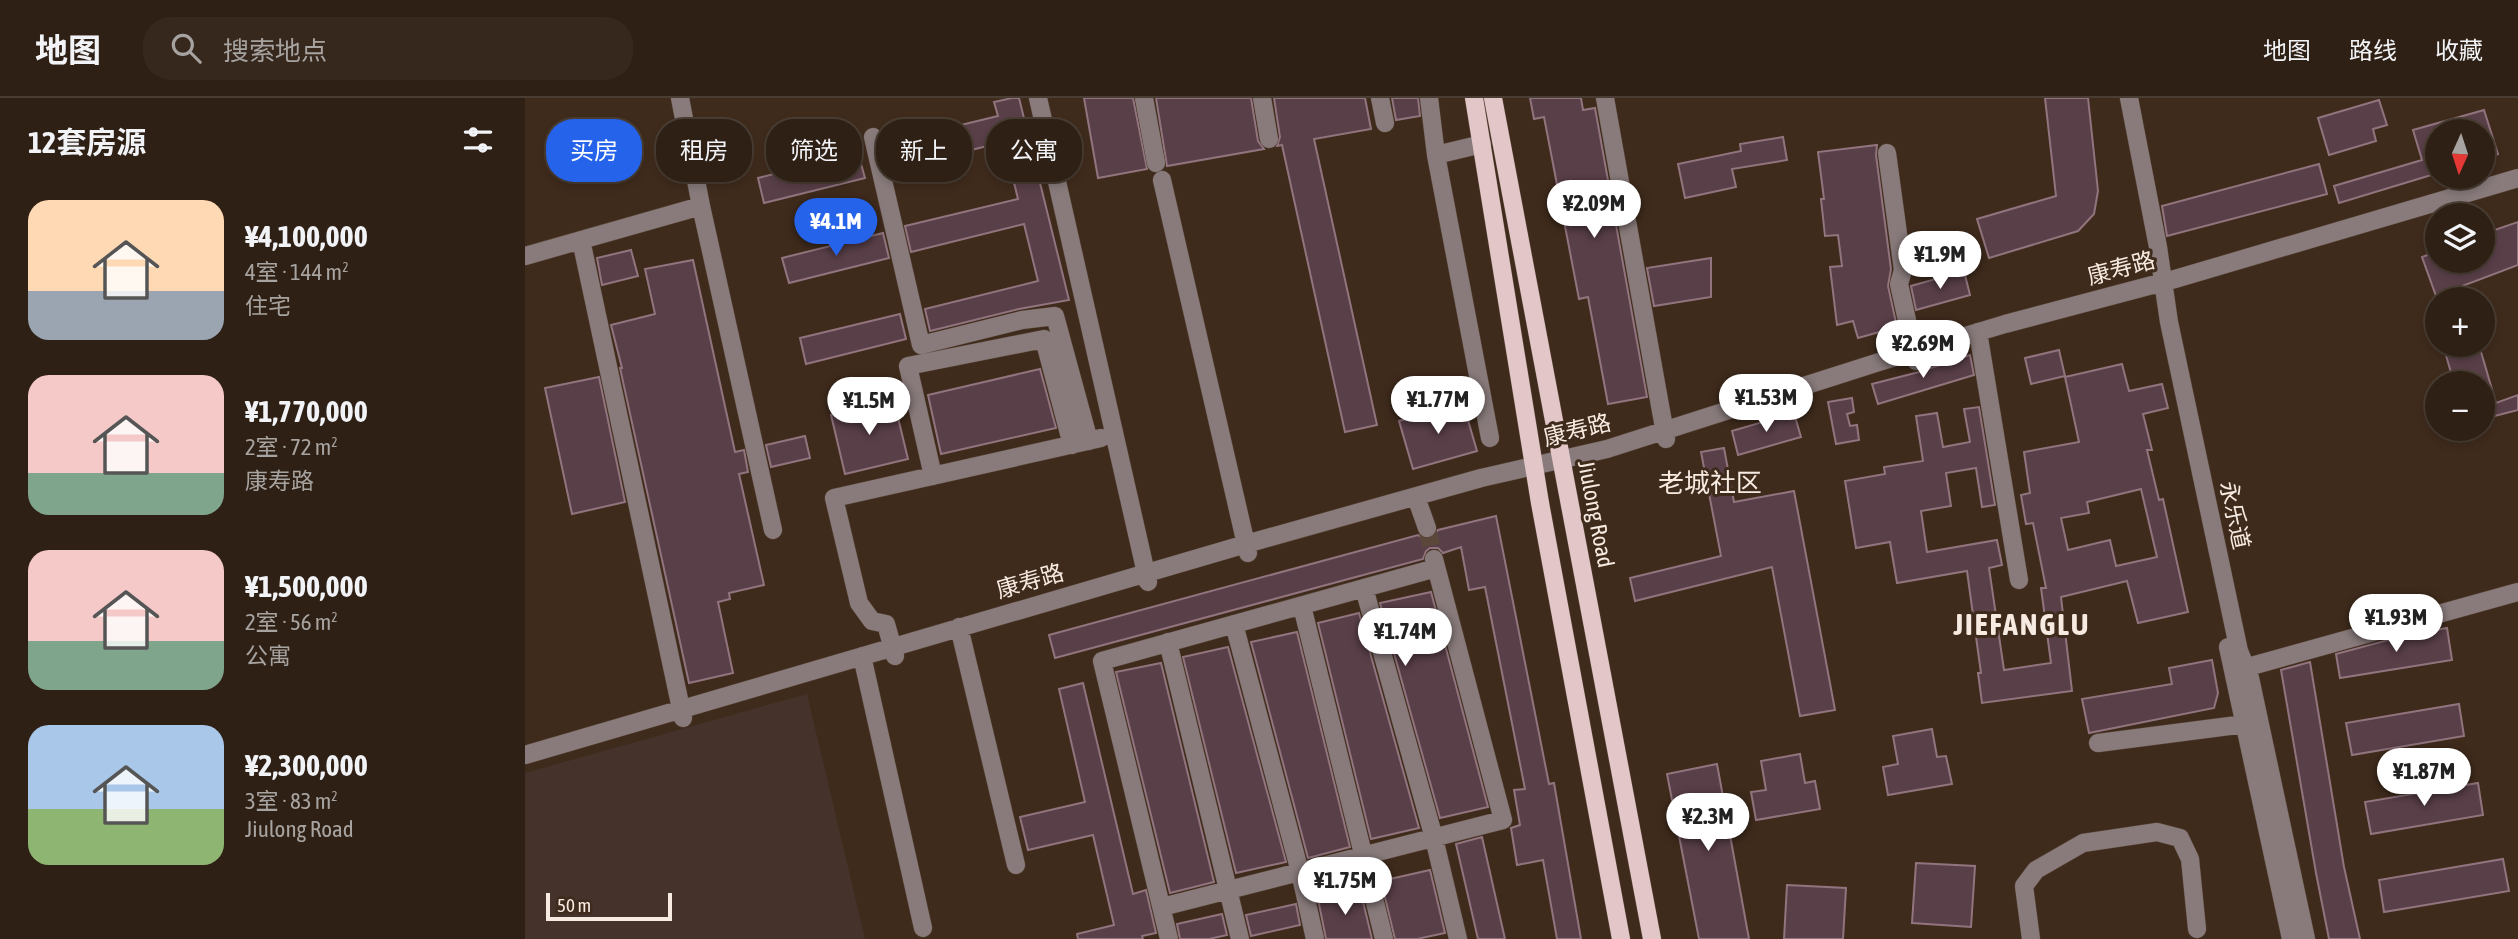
<!DOCTYPE html>
<html lang="zh">
<head>
<meta charset="utf-8">
<style>
  :root { --surface:#2f2015; --page:#37281e; --text:#f1f3f6; --muted:#a7a3a0; --line:#4a3e34; --accent:#2563eb }
  body { margin:0; font-family:"Asap Condensed","Noto Sans SC",sans-serif; background:var(--page); color:var(--text); height:100vh; display:flex; flex-direction:column; font-size:26px; white-space:nowrap }
  * { box-sizing:border-box; margin:0 }
  p { font-size:23px; color:var(--muted) }
  .icon { flex:none; width:38px; height:38px; fill:none; stroke:currentColor; stroke-width:2; stroke-linecap:round; stroke-linejoin:round }
  .map { position:relative; flex:1; overflow:hidden }
  .side { display:flex; flex-direction:column; background:var(--surface); width:525px }
  .side>* { flex:none }
  .guide { position:absolute; left:21px; top:21px; width:665px; height:63px; display:flex; gap:14px }
  .needle { width:46px; rotate:183deg }
  .tools { position:absolute; left:1900px; top:21px; display:grid; gap:14px }
  .tools a { display:grid; place-items:center; width:70px; height:70px; border-radius:50%; background:var(--surface); box-shadow:0 4px 10px #0003,0 0 0 2px var(--line); font-size:35px }
  .scale { position:absolute; left:21px; bottom:18px; width:126px; box-sizing:border-box; padding-left:7px; border:4px solid #f7eae1; border-top:0; font-size:19px; line-height:24px; white-space:nowrap; color:#f7eae1; -webkit-text-stroke:5px #3f2b1c; paint-order:stroke }
  .price { position:absolute; translate:-50% -60px; padding:0 16px; border-radius:24px; background:#fff; color:#222; font-size:23px; line-height:46px; filter:drop-shadow(0 2px 4px #0008) }
  .price::after { content:''; position:absolute; left:50%; top:42px; width:21px; height:16px; margin-left:-10px; background:inherit; clip-path:polygon(0 0,100% 0,50% 100%) }
  .price.on { background:var(--accent); color:#fff }
  ul { padding:0; list-style:none }
  li { display:flex; align-items:center; gap:21px; height:175px; padding:0 28px }
  li span { display:grid; place-items:center; flex:none; width:196px; height:140px; border-radius:21px; color:#555 }
  li>.icon { margin-inline-start:auto }
  span .icon { width:84px; height:84px; fill:#fffc; stroke-width:1 }
  li b { font-size:30px }
  h2 { display:flex; justify-content:space-between; align-items:center; height:84px; padding:0 28px; font-size:30px }
  .pill { padding:0 24px; border-radius:28px; background:var(--surface); box-shadow:0 4px 10px #0003,0 0 0 2px var(--line); font-size:24px; line-height:63px }
  .pill.on { background:var(--accent); color:#fff }
  header { display:flex; align-items:center; gap:42px; box-sizing:border-box; height:98px; padding:0 35px; background:var(--surface); border-bottom:2px solid var(--line) }
  header strong { font-size:33px }
  nav { display:flex; gap:38px; margin-inline-start:auto; font-size:24px }
  .search { width:490px; height:63px; background:var(--page); display:flex; align-items:center; gap:18px; box-sizing:border-box; padding:0 24px; border-radius:28px; color:var(--muted); font-size:26px }
  main { display:flex; flex:1; min-height:0 }
  .map>svg:first-child { display:block }
  .industrial { fill:#45332b }
  .building { fill:#593f48; stroke:#91747d; stroke-width:2; fill-rule:evenodd }
  .lines { fill:none; stroke-linecap:round; stroke-linejoin:round }
  .minor-tunnel { stroke:#5b483a; stroke-width:18; stroke-dasharray:18 9; stroke-linecap:butt }
  .minor-casing { stroke:#594638; stroke-width:19 }
  .major-casing { stroke:#594638; stroke-width:19 }
  .minor { stroke:#897b7c; stroke-width:18 }
  .major { stroke:#e3c6c8; stroke-width:18 }
  .labels { text-anchor:middle; stroke-width:6; stroke-linejoin:round; paint-order:stroke }
  .street-label { font-size:23px; fill:#f7eae1; stroke:#3f2b1c }
  .quarter-label { font-size:26px; fill:#f7eae1; stroke:#3f2b1c }
  .district-label { font-size:30px; font-weight:bold; letter-spacing:2px; fill:#f7eae1; stroke:#3f2b1c }
</style>
</head>
<body>
<header>
<strong>地图</strong>
<div class="search"><svg class="icon" aria-label="search" viewBox="0 0 24 24"><circle cx="10" cy="10" r="6"/><path d="M15 15l6 6"/></svg>搜索地点</div>
<nav><a>地图</a><a>路线</a><a>收藏</a></nav>
</header>
<main>
<section class="side">
<h2>12套房源<svg class="icon" aria-label="filters" viewBox="0 0 24 24"><path d="M4 7h16M4 17h16"/><circle cx="9" cy="7" r="2"/><circle cx="15" cy="17" r="2"/></svg></h2>
<ul>
<li><span style="background:linear-gradient(#ffd9b3 65%,#9aa5b1 0)"><svg class="icon" aria-label="home" viewBox="0 0 24 24"><path d="M3 11l9-7 9 7M6 9v11h12V9"/></svg></span><div><b>¥4,100,000</b><p>4室 · 144 m²</p><p>住宅</p></div></li>
<li><span style="background:linear-gradient(#f6c9c9 70%,#7fa58c 0)"><svg class="icon" aria-label="home" viewBox="0 0 24 24"><path d="M3 11l9-7 9 7M6 9v11h12V9"/></svg></span><div><b>¥1,770,000</b><p>2室 · 72 m²</p><p>康寿路</p></div></li>
<li><span style="background:linear-gradient(#f6c9c9 65%,#7fa58c 0)"><svg class="icon" aria-label="home" viewBox="0 0 24 24"><path d="M3 11l9-7 9 7M6 9v11h12V9"/></svg></span><div><b>¥1,500,000</b><p>2室 · 56 m²</p><p>公寓</p></div></li>
<li><span style="background:linear-gradient(#a9c7e8 60%,#8fb573 0)"><svg class="icon" aria-label="home" viewBox="0 0 24 24"><path d="M3 11l9-7 9 7M6 9v11h12V9"/></svg></span><div><b>¥2,300,000</b><p>3室 · 83 m²</p><p>Jiulong Road</p></div></li>
</ul>
</section>
<div class="map">
<svg width="1993" height="841" viewBox="0 0 1993 841">
  <rect width="100%" height="100%" fill="#3f2b1c"/>
  <path class="industrial" d="M282,596L340,841H0V675Z"/>
  <path class="building" d="M487,0H494L544,202L494,211L405,233L400,211L513,183L499,126L386,154L380,128L493,101L479,44L380,68L374,42L473,18L469,4Z
    M559,0H608L622,71L573,80Z
    M631,0H726L733,43L739,51L642,68Z
    M749,0H840L846,31L789,41L852,327L820,334L757,47L752,48L755,39Z
    M867,0H893L895,18L871,22Z
    M1005,0H1056L1058,12L1070,10L1122,299L1083,306L1063,199L1054,201L1019,19L1009,21Z
    M1520,0H1563L1573,93L1569,116L1553,133L1464,160L1452,121L1531,98Z
    M1854,2L1862,27L1848,31L1851,43L1804,57L1793,20Z
    M1959,12L1973,56L1958,61V33H1913V75L1814,105L1809,88L1897,62L1888,32Z
    M1258,39L1262,62L1207,71L1211,89L1160,100L1153,66L1216,53L1215,46Z
    M1352,47L1351,57L1366,171L1363,188L1372,229L1333,240L1328,223L1312,227L1305,169L1317,168L1313,137L1300,138L1296,101H1299L1293,54Z
    M333,55L340,80L239,105L233,80Z
    M1794,66L1802,96L1642,138L1637,108Z
    M1993,124V167L1911,198L1897,159L1913,153V163H1958V136Z
    M358,135L364,160L264,185L257,160Z
    M106,152L113,178L77,187L72,160Z
    M1186,160V199L1129,208L1122,170Z
    M168,162L210,354L219,352L223,374L214,376L239,487L204,495L205,501L193,504L208,575L164,585L95,270H97L86,227L130,216L120,171Z
    M1439,173L1445,197L1391,212L1386,188Z
    M375,216L381,241L281,266L275,240Z
    M1918,247H1954L1971,305L1993,297V312L1958,321V285H1929Z
    M1534,252L1540,278L1506,286L1500,260Z
    M1445,257L1449,277L1353,306L1347,286L1394,274Z
    M1597,266L1604,293L1637,286L1643,310L1618,316L1627,352H1622L1634,402L1638,401L1663,514L1613,525L1602,483L1536,499L1547,593L1457,605L1453,575H1456L1442,473L1372,485L1365,444L1331,450L1320,383L1360,376L1359,369L1398,363L1391,318L1412,315L1418,349L1445,344L1439,311L1454,309L1470,407L1457,409L1451,370L1421,375L1426,408L1396,413L1402,454L1472,442L1477,467L1464,470L1479,572L1526,565L1516,490H1521L1508,425L1501,426L1496,397L1505,395L1499,354L1554,344L1540,279ZM1616,391L1632,459L1591,468L1585,442L1543,452L1536,420L1564,415L1562,404Z
    M515,271L531,330L416,356L403,297Z
    M74,279L100,404L47,416L20,290Z
    M1327,300L1329,314L1322,316L1325,328L1332,327L1334,342L1311,346L1303,304Z
    M369,303L383,361L320,376L306,317Z
    M938,305L952,353L888,371L874,323Z
    M1269,315L1276,339L1213,357L1207,333Z
    M280,338L285,360L246,369L241,347Z
    M1199,350L1209,404L1269,393L1310,612L1275,618L1247,469L1110,503L1105,480L1196,458L1176,354Z
    M971,418L1024,686L1029,685L1056,841H1032L1018,762L992,767L986,730L995,727L989,692L1000,691L960,489L944,492L936,449L918,455L913,450H905L901,453L898,461L530,560L524,537L893,437L899,441H905L913,432Z
    M906,494L963,709L915,720L855,505Z
    M834,515L894,730L846,741L793,525Z
    M1922,530L1927,562L1815,580L1811,556L1882,537Z
    M772,534L825,749L783,760L726,544Z
    M703,549L761,764L711,775L658,559Z
    M1687,562L1693,595L1689,610L1564,635L1557,601L1647,586L1644,570Z
    M1785,564L1819,769L1835,841H1804L1791,775L1756,572Z
    M636,565L689,784L645,795L591,574Z
    M558,585L608,796L621,792L631,835L617,838L618,841H553L552,836L589,827L568,737L503,752L495,719L560,704L534,591Z
    M1934,606L1939,638L1827,657L1821,625Z
    M1407,631L1412,659L1421,658L1427,686L1363,697L1358,669L1373,666L1368,638Z
    M1275,656L1280,685L1290,683L1295,711L1231,722L1226,694L1241,692L1236,663Z
    M1192,666L1224,841H1174L1142,676Z
    M1953,685L1958,717L1846,736L1840,704Z
    M957,739L980,841H953L931,746Z
    M1978,761L1984,793L1859,814L1854,782Z
    M1391,765L1450,768L1446,829L1387,825Z
    M905,772L920,835L892,841H870L856,783Z
    M1262,787L1321,790L1318,841H1259Z
    M835,791L847,841H801L793,801Z
    M771,806L775,827L726,838L721,817Z
    M697,816L702,837L684,841H655L652,826Z"/>
  <g class="lines">
    <path class="minor-tunnel" d="M902,430L909,461"/>
    <g class="minor-casing">
      <path id="minor" d="M155,0L176,108L248,432
        M513,0L623,484
        M619,0L631,65
        M737,0L744,41
        M855,0L860,25
        M904,0L911,57
        M1080,0L1141,341
        M1604,0L1633,149L1644,224L1714,553L1725,580L1781,841
        M348,39L396,247L497,222L530,218L564,343
        M957,46L911,57L965,340
        M1362,55L1378,172L1374,186L1391,263
        M637,82L723,455
        M56,142L158,620
        M0,158L176,108
        M1453,234L1494,482
        M408,378L383,268L519,241L547,347
        M891,399L902,430
        M839,490L909,740L933,841
        M777,508L859,841
        M709,526L775,774L790,841
        M434,529L491,767
        M643,544L715,841
        M1703,549L1766,841
        M337,558L398,830
        M370,558L361,526L347,523L334,505L309,400L576,340
        M1712,572L1993,494
        M1573,645L1720,626
        M0,657L721,446L956,380L1082,351L1354,264L1480,226L1650,181L1993,80
        M637,809L978,722L909,461
        M644,841L577,563L911,470
        M1506,841L1499,788L1511,772L1558,745L1632,734L1655,740L1665,761L1672,831"/>
    </g>
    <g class="major-casing">
      <path id="major" d="M949,0L1015,405L1096,841
        M968,0L1127,841"/>
    </g>
    <use href="#minor" class="minor"/>
    <use href="#major" class="major"/>
  </g>
  <g class="labels">
    <g class="street-label">
      <text transform="translate(1596 170) rotate(-15)" y="8">康寿路</text>
      <text transform="translate(1052 332) rotate(-14)" y="8">康寿路</text>
      <text transform="translate(1071 416) rotate(79)" y="8">Jiulong Road</text>
      <text transform="translate(1710 417) rotate(78)" y="8">永乐道</text>
      <text transform="translate(505 483) rotate(-16)" y="8">康寿路</text>
    </g>
    <g class="quarter-label">
      <text x="1185" y="394">老城社区</text>
    </g>
    <g class="district-label">
      <text x="1497" y="537">JIEFANGLU</text>
    </g>
  </g>
</svg>
<div class="tools">
<a><svg class="needle" viewBox="-14 -14 28 28"><path d="M0-13l5 13h-10z" fill="#e53935"/><path d="M0 13l5-13h-10z" fill="#a7a3a0"/></svg></a>
<a><svg class="icon" aria-label="layers" viewBox="0 0 24 24"><path d="M12 4l9 5-9 5-9-5zM3 14l9 5 9-5"/></svg></a>
<a>+</a>
<a>−</a>
</div>
<div class="scale">50 m</div>
<b class="price" style="left:1069px;top:142px">¥2.09M</b>
<b class="price on" style="left:311px;top:160px">¥4.1M</b>
<b class="price" style="left:1415px;top:193px">¥1.9M</b>
<b class="price" style="left:1398px;top:282px">¥2.69M</b>
<b class="price" style="left:1241px;top:336px">¥1.53M</b>
<b class="price" style="left:913px;top:338px">¥1.77M</b>
<b class="price" style="left:344px;top:339px">¥1.5M</b>
<b class="price" style="left:1871px;top:556px">¥1.93M</b>
<b class="price" style="left:880px;top:570px">¥1.74M</b>
<b class="price" style="left:1899px;top:710px">¥1.87M</b>
<b class="price" style="left:1183px;top:755px">¥2.3M</b>
<b class="price" style="left:820px;top:819px">¥1.75M</b>
<div class="guide">
<a class="pill on">买房</a>
<a class="pill">租房</a>
<a class="pill">筛选</a>
<a class="pill">新上</a>
<a class="pill">公寓</a>
</div>
</div>
</main>
</body>
</html>
